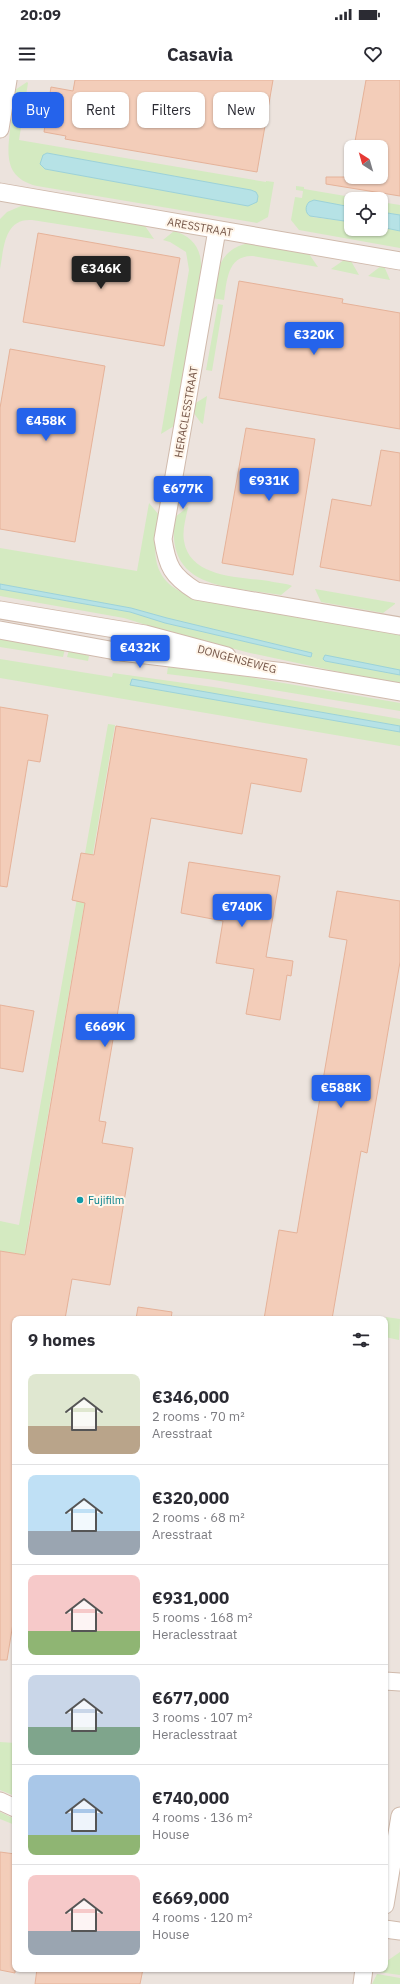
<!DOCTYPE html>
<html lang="en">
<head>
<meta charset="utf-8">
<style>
  :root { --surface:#fff; --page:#f7f7f7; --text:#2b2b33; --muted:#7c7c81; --line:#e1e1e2; --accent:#2563eb }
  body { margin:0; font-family:"IBM Plex Sans",sans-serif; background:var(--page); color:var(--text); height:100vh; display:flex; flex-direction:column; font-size:15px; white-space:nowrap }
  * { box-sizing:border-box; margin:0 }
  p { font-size:13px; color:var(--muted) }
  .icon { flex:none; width:22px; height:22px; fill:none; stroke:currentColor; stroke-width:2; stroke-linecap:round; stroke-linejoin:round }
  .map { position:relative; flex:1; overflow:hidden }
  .details { position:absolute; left:12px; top:1236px; width:376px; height:656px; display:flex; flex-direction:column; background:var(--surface); border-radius:8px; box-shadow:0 1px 3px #0004 }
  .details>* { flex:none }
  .guide { position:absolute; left:12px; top:12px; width:376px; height:36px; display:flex; gap:8px }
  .needle { width:26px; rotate:323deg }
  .fabs { position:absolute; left:344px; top:60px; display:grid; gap:8px }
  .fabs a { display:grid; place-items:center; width:44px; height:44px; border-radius:8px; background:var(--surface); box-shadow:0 1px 3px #0004; font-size:20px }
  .price { position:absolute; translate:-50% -34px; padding:0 9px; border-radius:4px; background:var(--accent); color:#fff; font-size:13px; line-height:26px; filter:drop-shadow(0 1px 2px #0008) }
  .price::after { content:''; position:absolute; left:50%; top:24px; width:12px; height:9px; margin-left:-6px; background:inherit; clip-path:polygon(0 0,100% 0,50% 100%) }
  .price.on { background:#222; color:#fff }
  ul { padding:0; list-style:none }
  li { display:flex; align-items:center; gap:12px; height:100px; padding:0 16px }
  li+li { border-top:1px solid var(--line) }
  li span { display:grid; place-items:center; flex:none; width:112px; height:80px; border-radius:8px; color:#555 }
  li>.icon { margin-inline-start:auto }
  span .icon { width:48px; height:48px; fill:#fffc; stroke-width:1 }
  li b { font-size:17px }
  h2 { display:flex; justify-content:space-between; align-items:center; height:48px; padding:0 16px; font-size:17px }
  .pill { padding:0 14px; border-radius:8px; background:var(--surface); box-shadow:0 1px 3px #0004; font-size:14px; line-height:36px }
  .pill.on { background:var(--accent); color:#fff }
  .status { display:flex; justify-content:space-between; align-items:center; height:28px; padding:0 20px; background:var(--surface); direction:ltr }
  .status svg { height:11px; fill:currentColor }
  header { display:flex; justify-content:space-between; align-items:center; height:52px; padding:0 16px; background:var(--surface); font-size:18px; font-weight:800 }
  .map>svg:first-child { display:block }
  .industrial { fill:#ece3dd; fill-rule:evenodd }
  .green { fill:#d4eac1; fill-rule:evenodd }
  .water { fill:#b6e2e6; stroke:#9cd2d8 }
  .building { fill:#f3cdb9; stroke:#e5b299 }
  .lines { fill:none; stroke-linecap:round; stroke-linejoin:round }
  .minor-casing { stroke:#d0baac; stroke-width:19 }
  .minor { stroke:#fff; stroke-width:17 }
  .culture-dot { fill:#0f9aa8; stroke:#fff5e9; stroke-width:1.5 }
  .labels { text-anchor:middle; stroke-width:4; stroke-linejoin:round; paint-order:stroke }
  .street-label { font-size:11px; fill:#755648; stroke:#fff5e9 }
  .culture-label { font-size:11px; fill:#0d838f; stroke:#fff5e9; text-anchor:start }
</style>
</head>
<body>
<div class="status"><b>20:09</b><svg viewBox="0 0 49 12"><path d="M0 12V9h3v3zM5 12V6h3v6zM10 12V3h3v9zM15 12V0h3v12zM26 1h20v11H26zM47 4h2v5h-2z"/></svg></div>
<header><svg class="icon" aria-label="menu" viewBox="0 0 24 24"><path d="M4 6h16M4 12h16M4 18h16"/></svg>Casavia<svg class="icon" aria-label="heart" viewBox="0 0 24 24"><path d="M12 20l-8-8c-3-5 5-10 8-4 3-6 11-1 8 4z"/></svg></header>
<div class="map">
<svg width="400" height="1904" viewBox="0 0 400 1904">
  <rect width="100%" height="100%" fill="#fdf1e2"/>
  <path class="industrial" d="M0,0H400V1904H0ZM351,67H381V97H351ZM351,119H381V149H351ZM15,1239H385V1889H15Z"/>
  <path class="green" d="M27,2L28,3L19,60L266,102V101L274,102L268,137L257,143L37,106C5,98 7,76 10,50C12,36 14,23 15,10ZM47,73L251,110L256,112L248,126L45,89L41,85Z
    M296,106L304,107V109L363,119H351V127L314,120L309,122L312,137L351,142V149H381V147L400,151V168L299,150L291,140L295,117L302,118L303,111L296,110Z
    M381,122L400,125V135L381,132Z
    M21,126H32L145,146L154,159L32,140C4,138 4,168 0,189V139L7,132Z
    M174,151C192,156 202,169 201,188L174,346L161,354L189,190L186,172L170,162L163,160Z
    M245,164H255L309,174L318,187L253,176C227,175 227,201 224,220L212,218C216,195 218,171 245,164Z
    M344,180L351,181L359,195L331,189Z
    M381,186H384L390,200L368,196Z
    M218,224L223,225L212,291L206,290Z
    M207,316L203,344L201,343L193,332L194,324Z
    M149,423L159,435C153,469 149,500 188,515L400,552V590L323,579L326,581L400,595V605L250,573L162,550L124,538L0,516V509L130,532L165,543L311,577V573L167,538L131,528L0,504V468L137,491Z
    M188,427C186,438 182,450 184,461C190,498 240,497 269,501C276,503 287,503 292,506L281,515C228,506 164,510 175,437Z
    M315,509L395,523V524L383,533L321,522Z
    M0,554L65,569L63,577L0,567Z
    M69,570L89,576L88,581L67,577Z
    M0,579L112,597L113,593L220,608L400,639V646L132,600L131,605L400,652V666L0,598Z
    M173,584L400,623V631L208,599L167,594L168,586Z
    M108,644L115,645L24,1175L0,1171V1141L19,1145Z
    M386,1237L400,1239L399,1260L385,1257Z
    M0,1662L15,1663V1716L0,1710Z
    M0,1732L15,1739V1745L0,1739Z
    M400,1872V1895L378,1892L380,1889H385V1883L387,1881Z
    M377,1894L400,1898V1904H372Z"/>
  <path class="water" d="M47,73L251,110L256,112L258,116L257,122L248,126L45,89L40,84L43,75Z
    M314,120L351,127V142L310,136C305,133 305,126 309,122Z
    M381,132L400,135V151L381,147Z
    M0,504L131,528L167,538L312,573L311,577L165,543L130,532L0,509Z
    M325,575L400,590V595L325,581L323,579Z
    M132,599L400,646V652L130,605Z"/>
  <path class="building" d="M75,0H273L257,92L65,59L66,56L44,52L51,7L73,11Z
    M366,0H400V116L326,104V97H381V67H354Z
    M38,153L180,178L164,266L23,242Z
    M239,201L343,219L342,223L400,233V349L219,318Z
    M10,269L105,286L75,462L0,449V328Z
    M246,348L315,359L293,495L222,483Z
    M381,370L400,373V501L320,487L332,419L371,426Z
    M0,627L48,635L40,682L28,680L7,807L0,806Z
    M116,646L307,679L301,712L251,703L242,754L151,738L99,1041L106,1042L102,1063L133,1068L110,1205L72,1199L65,1239H15V1531L7,1580H0V1171L25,1175L85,823L72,820L81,773L94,775Z
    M189,782L280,796L266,877L293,881L291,896L287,895L280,940L246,934L254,889L216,883L223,841L181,833Z
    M337,811L400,821V882L367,1073L361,1071L332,1239H264L279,1150L297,1153L323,1000L347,860L329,857Z
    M0,925L34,931L23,992L0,988Z
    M138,1227L172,1232L171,1239H136Z
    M0,1772L15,1774V1893L0,1890Z
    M37,1889H143L140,1904H35Z"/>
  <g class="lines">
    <g class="minor-casing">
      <path id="minor" d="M0,49L8,0
        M0,112L400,181
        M217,150L163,459C167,486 172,496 196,511L400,546
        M0,530L145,554L227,576
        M0,550L121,572L285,592L400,612
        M385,1601L400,1602
        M0,1721L15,1728
        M385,1825L400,1736
        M385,1849L400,1851
        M362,1904L364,1889"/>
    </g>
    <use href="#minor" class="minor"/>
  </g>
  <circle class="culture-dot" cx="80" cy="1120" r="4"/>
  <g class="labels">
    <g class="street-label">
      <text transform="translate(200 147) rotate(10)" y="4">ARESSTRAAT</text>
      <text transform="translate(186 332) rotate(-80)" y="4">HERACLESSTRAAT</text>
      <text transform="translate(237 579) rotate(15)" y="4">DONGENSEWEG</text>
    </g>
    <g class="culture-label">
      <text x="88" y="1124">Fujifilm</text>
    </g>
  </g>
</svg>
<div class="fabs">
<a><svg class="needle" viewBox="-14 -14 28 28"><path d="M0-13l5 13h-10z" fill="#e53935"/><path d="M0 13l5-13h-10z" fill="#7c7c81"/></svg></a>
<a><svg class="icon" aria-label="locate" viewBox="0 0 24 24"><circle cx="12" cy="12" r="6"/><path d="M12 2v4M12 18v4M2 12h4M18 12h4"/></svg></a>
</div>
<b class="price on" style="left:101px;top:210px">€346K</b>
<b class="price" style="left:314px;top:276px">€320K</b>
<b class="price" style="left:46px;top:362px">€458K</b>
<b class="price" style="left:269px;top:422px">€931K</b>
<b class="price" style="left:183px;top:430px">€677K</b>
<b class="price" style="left:140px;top:589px">€432K</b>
<b class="price" style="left:242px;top:848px">€740K</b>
<b class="price" style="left:105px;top:968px">€669K</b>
<b class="price" style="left:341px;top:1029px">€588K</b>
<div class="guide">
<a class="pill on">Buy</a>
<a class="pill">Rent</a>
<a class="pill">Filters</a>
<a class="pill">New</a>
</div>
<section class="details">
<h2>9 homes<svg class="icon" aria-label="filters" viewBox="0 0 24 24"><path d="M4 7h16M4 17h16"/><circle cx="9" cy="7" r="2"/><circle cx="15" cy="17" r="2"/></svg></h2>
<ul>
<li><span style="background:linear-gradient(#dfe7d0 65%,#b9a48a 0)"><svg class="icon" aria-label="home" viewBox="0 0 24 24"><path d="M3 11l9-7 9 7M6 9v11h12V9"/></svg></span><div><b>€346,000</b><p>2 rooms · 70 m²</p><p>Aresstraat</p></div></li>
<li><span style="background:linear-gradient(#bfe0f5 70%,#9aa5b1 0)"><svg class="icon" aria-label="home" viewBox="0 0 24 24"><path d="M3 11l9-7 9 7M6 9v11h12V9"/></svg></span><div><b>€320,000</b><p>2 rooms · 68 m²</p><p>Aresstraat</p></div></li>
<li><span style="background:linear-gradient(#f6c9c9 70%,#8fb573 0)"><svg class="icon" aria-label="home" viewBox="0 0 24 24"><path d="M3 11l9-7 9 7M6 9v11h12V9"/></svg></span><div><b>€931,000</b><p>5 rooms · 168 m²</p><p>Heraclesstraat</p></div></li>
<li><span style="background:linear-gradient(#c9d6e8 65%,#7fa58c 0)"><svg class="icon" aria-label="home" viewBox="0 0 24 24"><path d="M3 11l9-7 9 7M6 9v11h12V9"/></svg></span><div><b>€677,000</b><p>3 rooms · 107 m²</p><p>Heraclesstraat</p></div></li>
<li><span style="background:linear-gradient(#a9c7e8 75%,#8fb573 0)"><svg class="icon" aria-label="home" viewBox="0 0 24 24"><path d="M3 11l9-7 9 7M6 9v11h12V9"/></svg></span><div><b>€740,000</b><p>4 rooms · 136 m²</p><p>House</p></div></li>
<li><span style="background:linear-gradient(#f6c9c9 70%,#9aa5b1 0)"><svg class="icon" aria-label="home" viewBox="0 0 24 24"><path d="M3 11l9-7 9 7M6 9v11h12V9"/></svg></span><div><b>€669,000</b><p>4 rooms · 120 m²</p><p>House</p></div></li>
</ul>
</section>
</div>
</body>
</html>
